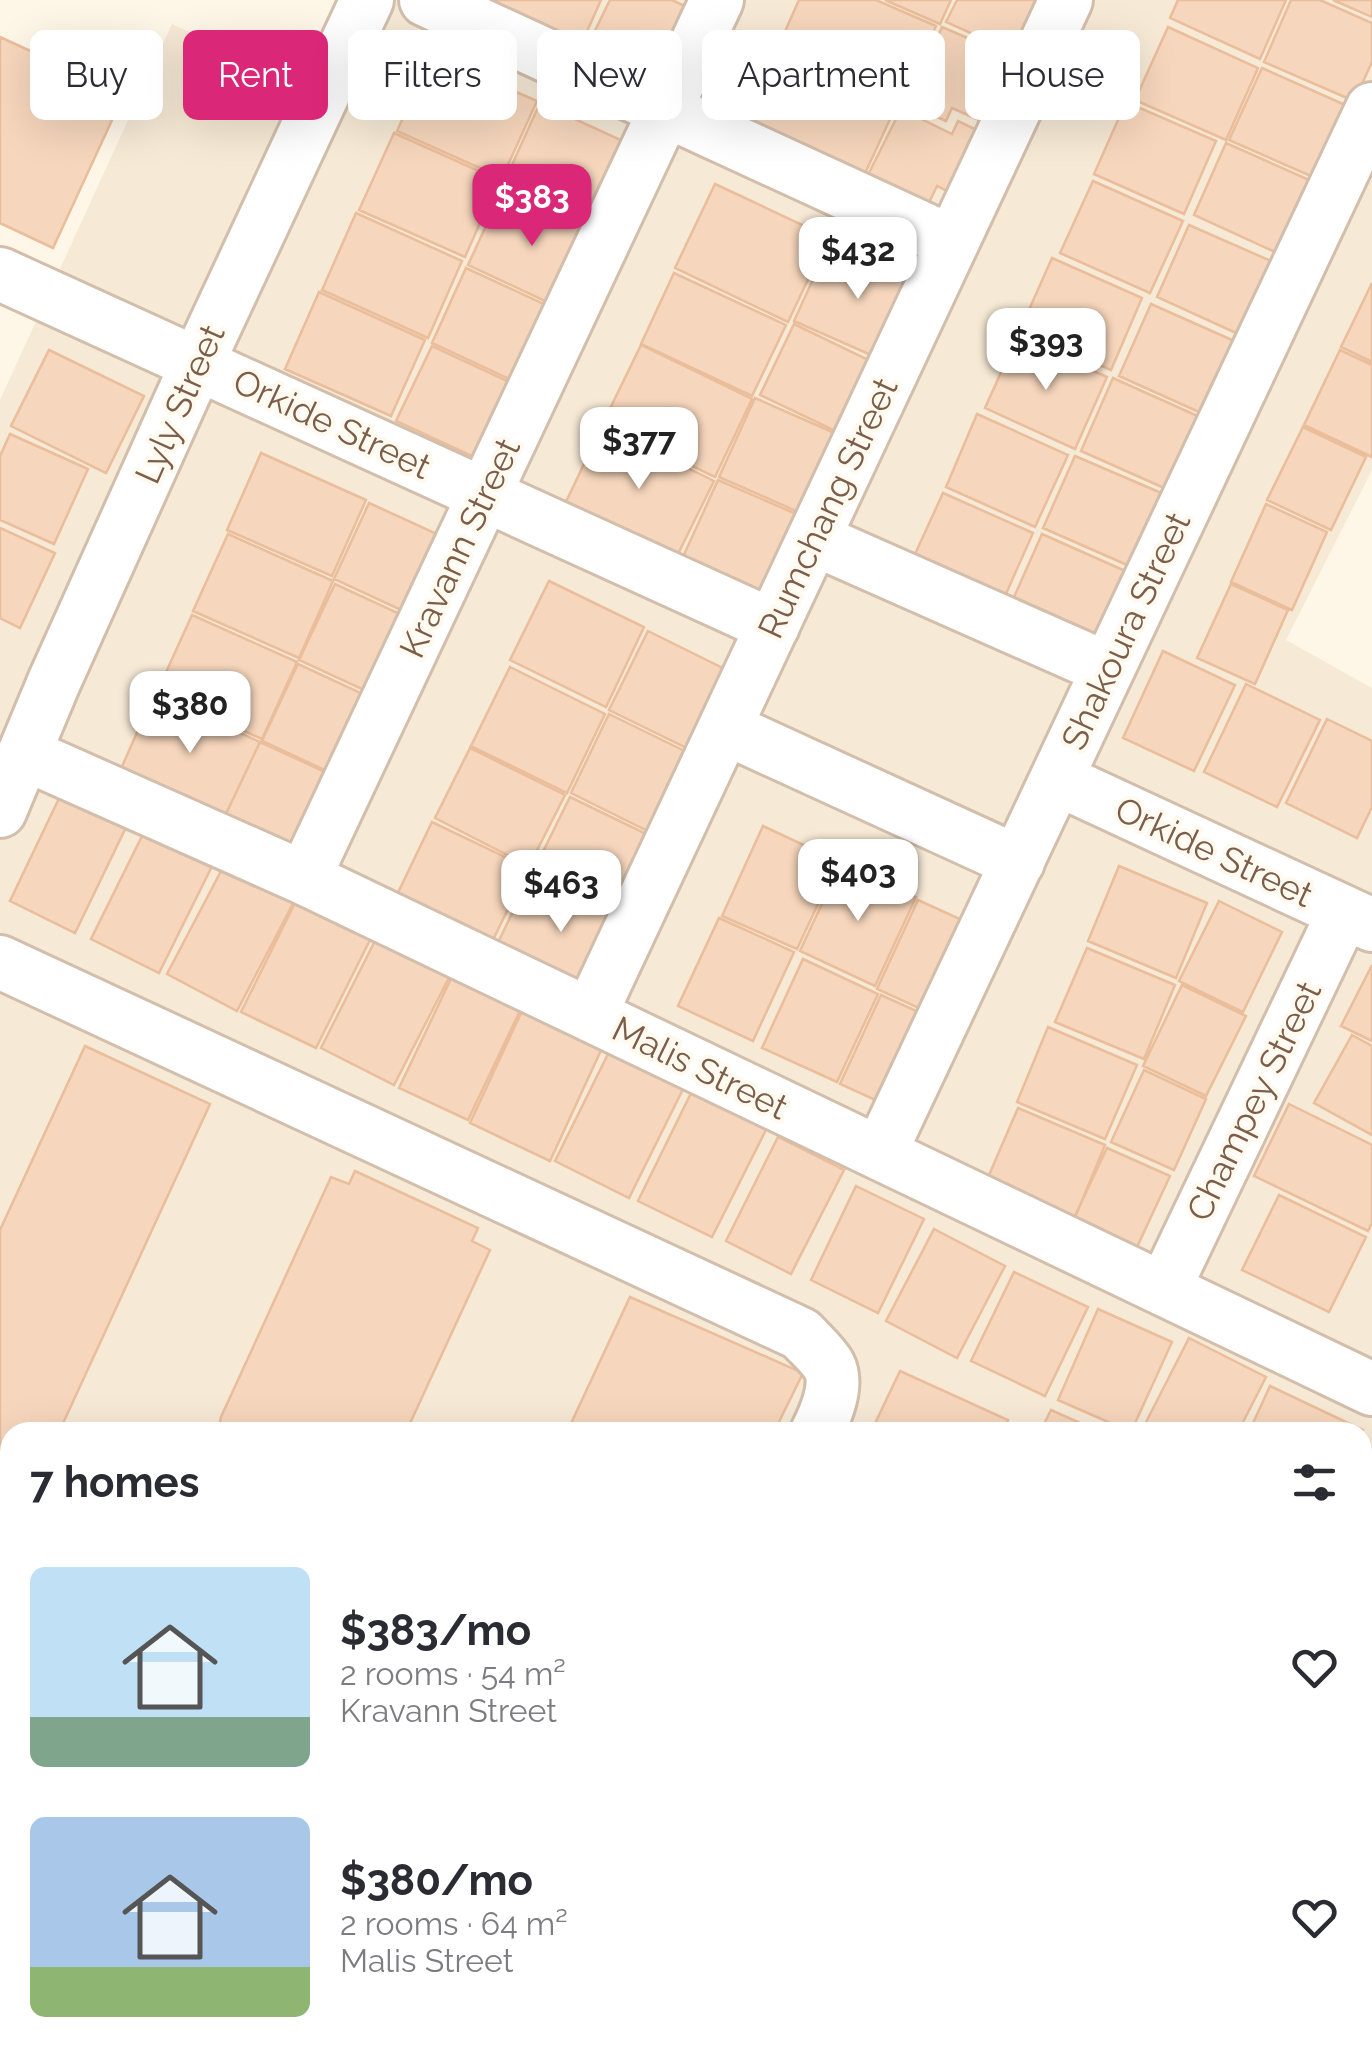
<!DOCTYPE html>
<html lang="en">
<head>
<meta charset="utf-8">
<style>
  :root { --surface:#fff; --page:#f2f2f3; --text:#2b2b33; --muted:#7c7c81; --accent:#db2777 }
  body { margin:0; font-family:Raleway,sans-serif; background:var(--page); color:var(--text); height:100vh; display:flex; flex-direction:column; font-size:38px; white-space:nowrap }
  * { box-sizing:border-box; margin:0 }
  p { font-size:32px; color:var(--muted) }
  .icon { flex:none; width:55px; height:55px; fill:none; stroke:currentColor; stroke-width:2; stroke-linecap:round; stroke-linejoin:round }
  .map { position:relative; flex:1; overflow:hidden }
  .side { position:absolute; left:0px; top:1422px; width:1372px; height:642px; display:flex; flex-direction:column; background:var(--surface); border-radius:30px 30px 0 0; box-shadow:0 10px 40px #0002 }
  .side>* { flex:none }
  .hud { position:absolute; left:30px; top:30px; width:1312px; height:90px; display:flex; gap:20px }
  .price { position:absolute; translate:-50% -85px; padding:0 22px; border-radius:20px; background:#fff; color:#222; font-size:32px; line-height:65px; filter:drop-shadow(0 2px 5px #0008) }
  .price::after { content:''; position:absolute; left:50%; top:60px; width:30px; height:22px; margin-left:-15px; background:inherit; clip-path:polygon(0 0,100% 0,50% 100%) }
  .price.selected { background:var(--accent); color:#fff }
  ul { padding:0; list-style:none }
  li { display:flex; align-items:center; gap:30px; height:250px; padding:0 30px }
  li span { display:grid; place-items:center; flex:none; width:280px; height:200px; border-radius:15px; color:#555 }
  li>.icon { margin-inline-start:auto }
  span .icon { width:120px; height:120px; fill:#fffc; stroke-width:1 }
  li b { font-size:42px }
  h2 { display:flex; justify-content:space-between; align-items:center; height:120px; padding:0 30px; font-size:42px }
  .pill { padding:0 35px; border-radius:15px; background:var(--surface); box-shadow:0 10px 40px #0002; font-size:35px; line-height:90px }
  .pill.selected { background:var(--accent); color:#fff }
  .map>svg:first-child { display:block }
  .residential { fill:#f6e9d5 }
  .building { fill:#f6d6bc; stroke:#eabd9b; stroke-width:2.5 }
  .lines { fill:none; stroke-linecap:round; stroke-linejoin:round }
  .minor-tunnel { stroke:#ddd0c0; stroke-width:52; stroke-dasharray:52 26; stroke-linecap:butt }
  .minor-casing { stroke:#d2beab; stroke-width:58 }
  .minor { stroke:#fff; stroke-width:52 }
  .labels { text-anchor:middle; stroke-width:8; stroke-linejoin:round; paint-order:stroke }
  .street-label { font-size:35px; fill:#7b5d49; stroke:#fffaef }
</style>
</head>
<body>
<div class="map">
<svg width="1372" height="2064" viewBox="0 0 1372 2064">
  <rect width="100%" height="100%" fill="#fef6e7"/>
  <path class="residential" d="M356,0H1372V470L1286,640L1372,688V1504L1363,1519L1362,1432H10V2055H1362L1363,1570L1372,1575V2064H0V400L172,24L312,90Z"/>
  <path class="building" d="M475,0H601L580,47Z
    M610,0H672L704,15L668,88L586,49Z
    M799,0H876L936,26L902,102L778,47Z
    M885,0H951L940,24Z
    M957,0H1053L1026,58L946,22Z
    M1178,0H1286L1260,59L1170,18Z
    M1291,0H1320L1372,23V62L1354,101L1264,62Z
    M1333,0H1372V17Z
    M942,27L1026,63L997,128L952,108L946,121L908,104Z
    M1168,27L1258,68L1226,140L1135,100Z
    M0,37L124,94L53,248L0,223Z
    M784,53L897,104L861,182L748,130Z
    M431,55L537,101L502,178L397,131Z
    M1262,68L1352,108L1320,180L1229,140Z
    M1126,102L1216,141L1184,214L1094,174Z
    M540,103L636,147L596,231L502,187Z
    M901,109L952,134L958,121L996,139L965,200L937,186L925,211L865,181Z
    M394,133L499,180L465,257L359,210Z
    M1226,143L1316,183L1284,256L1194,215Z
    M1093,181L1183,221L1150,293L1060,253Z
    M715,184L828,237L788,322L675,268Z
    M503,189L596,233L560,308L468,265Z
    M356,213L462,261L428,338L322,290Z
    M1189,225L1280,265L1247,338L1157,297Z
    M830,242L922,282L887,362L794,321Z
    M1052,258L1142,298L1111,370L1020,330Z
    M466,268L559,311L524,386L432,343Z
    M674,273L786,325L752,396L641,344Z
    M1372,283V362L1341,347Z
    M319,292L425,340L391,416L285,369Z
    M1151,304L1241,344L1208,416L1119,376Z
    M794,324L883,367L850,438L760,395Z
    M1017,337L1107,377L1075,449L985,408Z
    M641,345L752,399L715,477L603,423Z
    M432,346L524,389L489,464L396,421Z
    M49,350L144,396L106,473L11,426Z
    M1340,350L1372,365V457L1304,425Z
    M1113,378L1202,418L1171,491L1081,451Z
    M755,398L848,439L812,518L719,477Z
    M977,414L1068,455L1035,527L946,487Z
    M602,426L714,481L676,558L565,504Z
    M1303,427L1366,457L1331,530L1267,500Z
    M10,434L88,469L54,544L0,520V456Z
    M261,453L366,500L332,576L227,530Z
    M1075,456L1166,495L1134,568L1043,528Z
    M718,480L810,520L774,600L682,559Z
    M943,493L1033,533L1001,605L910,565Z
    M369,503L448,539L412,615L334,579Z
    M1266,504L1327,532L1292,610L1231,582Z
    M0,528L55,553L20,628L0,618Z
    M228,534L333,581L299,658L193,611Z
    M1042,534L1132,574L1100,646L1010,606Z
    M549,581L644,627L606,707L510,660Z
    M335,584L413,620L377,696L299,660Z
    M1231,584L1288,610L1255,684L1197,658Z
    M192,615L297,662L262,739L157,692Z
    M648,631L743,678L705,757L609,710Z
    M1163,651L1235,685L1194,771L1123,738Z
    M298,664L376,700L340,777L262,741Z
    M510,667L605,714L567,793L471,746Z
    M1246,684L1320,720L1277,807L1204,772Z
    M154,694L260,742L224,818L120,771Z
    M609,714L705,761L666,840L571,793Z
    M1327,719L1372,741V807L1357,838L1286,803Z
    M260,742L338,778L303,855L224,818Z
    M470,748L565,795L529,866L435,818Z
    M64,788L130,819L75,933L10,901Z
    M570,797L665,843L628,916L534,870Z
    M150,820L218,854L159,973L91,939Z
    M432,822L528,868L489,948L394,901Z
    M763,826L838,861L797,949L722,916Z
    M229,856L299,892L237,1011L167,974Z
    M841,863L916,897L875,986L800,951Z
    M1119,866L1207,903L1176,978L1088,941Z
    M532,872L628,919L589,997L494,951Z
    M918,900L993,934L952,1023L877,989Z
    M296,901L371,938L316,1048L241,1012Z
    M1219,901L1282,932L1243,1012L1179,981Z
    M719,918L794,952L753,1041L678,1006Z
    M380,931L454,968L394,1085L321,1048Z
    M1087,948L1175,985L1144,1059L1055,1022Z
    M803,959L878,994L837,1082L762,1048Z
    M1372,965V1041L1341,1026Z
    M457,966L526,998L468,1120L399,1088Z
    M1182,985L1246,1016L1206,1096L1143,1066Z
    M881,995L956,1029L915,1118L840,1084Z
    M528,998L608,1035L550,1161L470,1123Z
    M1048,1027L1137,1065L1105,1139L1017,1102Z
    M1352,1035L1372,1046V1135L1314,1103Z
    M614,1042L688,1079L629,1198L555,1161Z
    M85,1046L210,1104L59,1432H10V1481L0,1483V1230Z
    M1144,1070L1206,1099L1174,1170L1111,1142Z
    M697,1081L772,1118L712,1237L638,1201Z
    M1289,1104L1372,1145V1223L1368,1231L1254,1176Z
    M1018,1108L1105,1145L1074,1220L986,1182Z
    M778,1137L844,1170L791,1274L726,1241Z
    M1107,1148L1170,1176L1137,1247L1074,1218Z
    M355,1171L478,1228L472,1241L490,1250L406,1432H218L221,1417L331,1177L349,1184Z
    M856,1186L924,1219L878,1313L811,1280Z
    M1279,1195L1366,1237L1329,1312L1242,1270Z
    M934,1229L1005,1266L957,1358L886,1321Z
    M1014,1272L1088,1307L1045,1396L971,1361Z
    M630,1297L803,1373L774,1432H567Z
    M1098,1309L1172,1342L1131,1432L1058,1400Z
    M1189,1338L1266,1377L1238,1432H1141Z
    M900,1371L1008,1420L1002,1432H871Z
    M1270,1386L1363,1430L1362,1432H1249Z
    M1051,1410L1100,1432H1040Z
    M1362,1623L1372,1627V1719L1362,1715Z
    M1362,1718L1372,1722V1779L1362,1799Z
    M10,1896V2055H126L122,2064H0V1912Z
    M1372,1963V2058L1362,2054V1981Z
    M289,2055H489L485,2064H285Z"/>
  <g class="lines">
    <path class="minor-tunnel" d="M0,1609L10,1613
      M0,1681L10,1686"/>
    <g class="minor-casing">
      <path id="minor" d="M426,0L952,242
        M0,274L773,626
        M814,539L1108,669
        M725,728L1018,862
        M25,754L304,878L1372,1389
        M1057,779L1372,925
        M0,811L54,682L198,362L367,0
        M304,878L717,0
        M0,962L801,1334C810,1344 823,1355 829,1366C839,1385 825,1416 817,1432
        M590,1015L1066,0
        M880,1153L1372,109
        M1164,1289L1344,912
        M1362,1806L1372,1786
        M802,2055L821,2064
        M1280,2055L1299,2064
        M520,2064L525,2055
        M906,2064L910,2055"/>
    </g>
    <use href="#minor" class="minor"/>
  </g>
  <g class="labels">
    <g class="street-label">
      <text transform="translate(180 404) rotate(-66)" y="12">Lyly Street</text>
      <text transform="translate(332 424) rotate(25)" y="12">Orkide Street</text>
      <text transform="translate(828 508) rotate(-65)" y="12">Rumchang Street</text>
      <text transform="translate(460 548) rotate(-65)" y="12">Kravann Street</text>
      <text transform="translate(1126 631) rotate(-65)" y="12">Shakoura Street</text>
      <text transform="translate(1214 852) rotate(25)" y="12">Orkide Street</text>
      <text transform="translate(700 1068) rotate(26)" y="12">Malis Street</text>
      <text transform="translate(1254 1101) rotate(-64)" y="12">Champey Street</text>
    </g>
  </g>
</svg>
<b class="price selected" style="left:532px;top:249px">$383</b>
<b class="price" style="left:858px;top:302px">$432</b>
<b class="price" style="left:1046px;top:393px">$393</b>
<b class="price" style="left:639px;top:492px">$377</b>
<b class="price" style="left:190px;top:756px">$380</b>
<b class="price" style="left:858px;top:924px">$403</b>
<b class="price" style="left:561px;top:935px">$463</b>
<div class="hud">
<a class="pill">Buy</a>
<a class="pill selected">Rent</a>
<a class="pill">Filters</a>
<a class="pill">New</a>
<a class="pill">Apartment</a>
<a class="pill">House</a>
</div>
<section class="side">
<h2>7 homes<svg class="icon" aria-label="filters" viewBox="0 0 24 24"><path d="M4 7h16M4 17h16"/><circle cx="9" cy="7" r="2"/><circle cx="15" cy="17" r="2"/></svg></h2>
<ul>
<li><span style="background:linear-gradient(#bfe0f5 75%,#7fa58c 0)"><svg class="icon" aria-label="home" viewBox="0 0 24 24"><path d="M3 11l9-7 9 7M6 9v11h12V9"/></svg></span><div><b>$383/mo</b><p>2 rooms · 54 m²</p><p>Kravann Street</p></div><svg class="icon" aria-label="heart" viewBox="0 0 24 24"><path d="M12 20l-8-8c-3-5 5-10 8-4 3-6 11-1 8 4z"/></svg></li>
<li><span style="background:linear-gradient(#a9c7e8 75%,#8fb573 0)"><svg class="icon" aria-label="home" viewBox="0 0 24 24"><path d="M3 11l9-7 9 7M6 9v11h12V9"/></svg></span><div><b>$380/mo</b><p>2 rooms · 64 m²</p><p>Malis Street</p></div><svg class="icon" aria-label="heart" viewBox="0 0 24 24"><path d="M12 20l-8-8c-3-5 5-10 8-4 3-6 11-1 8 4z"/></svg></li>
</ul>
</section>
</div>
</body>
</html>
